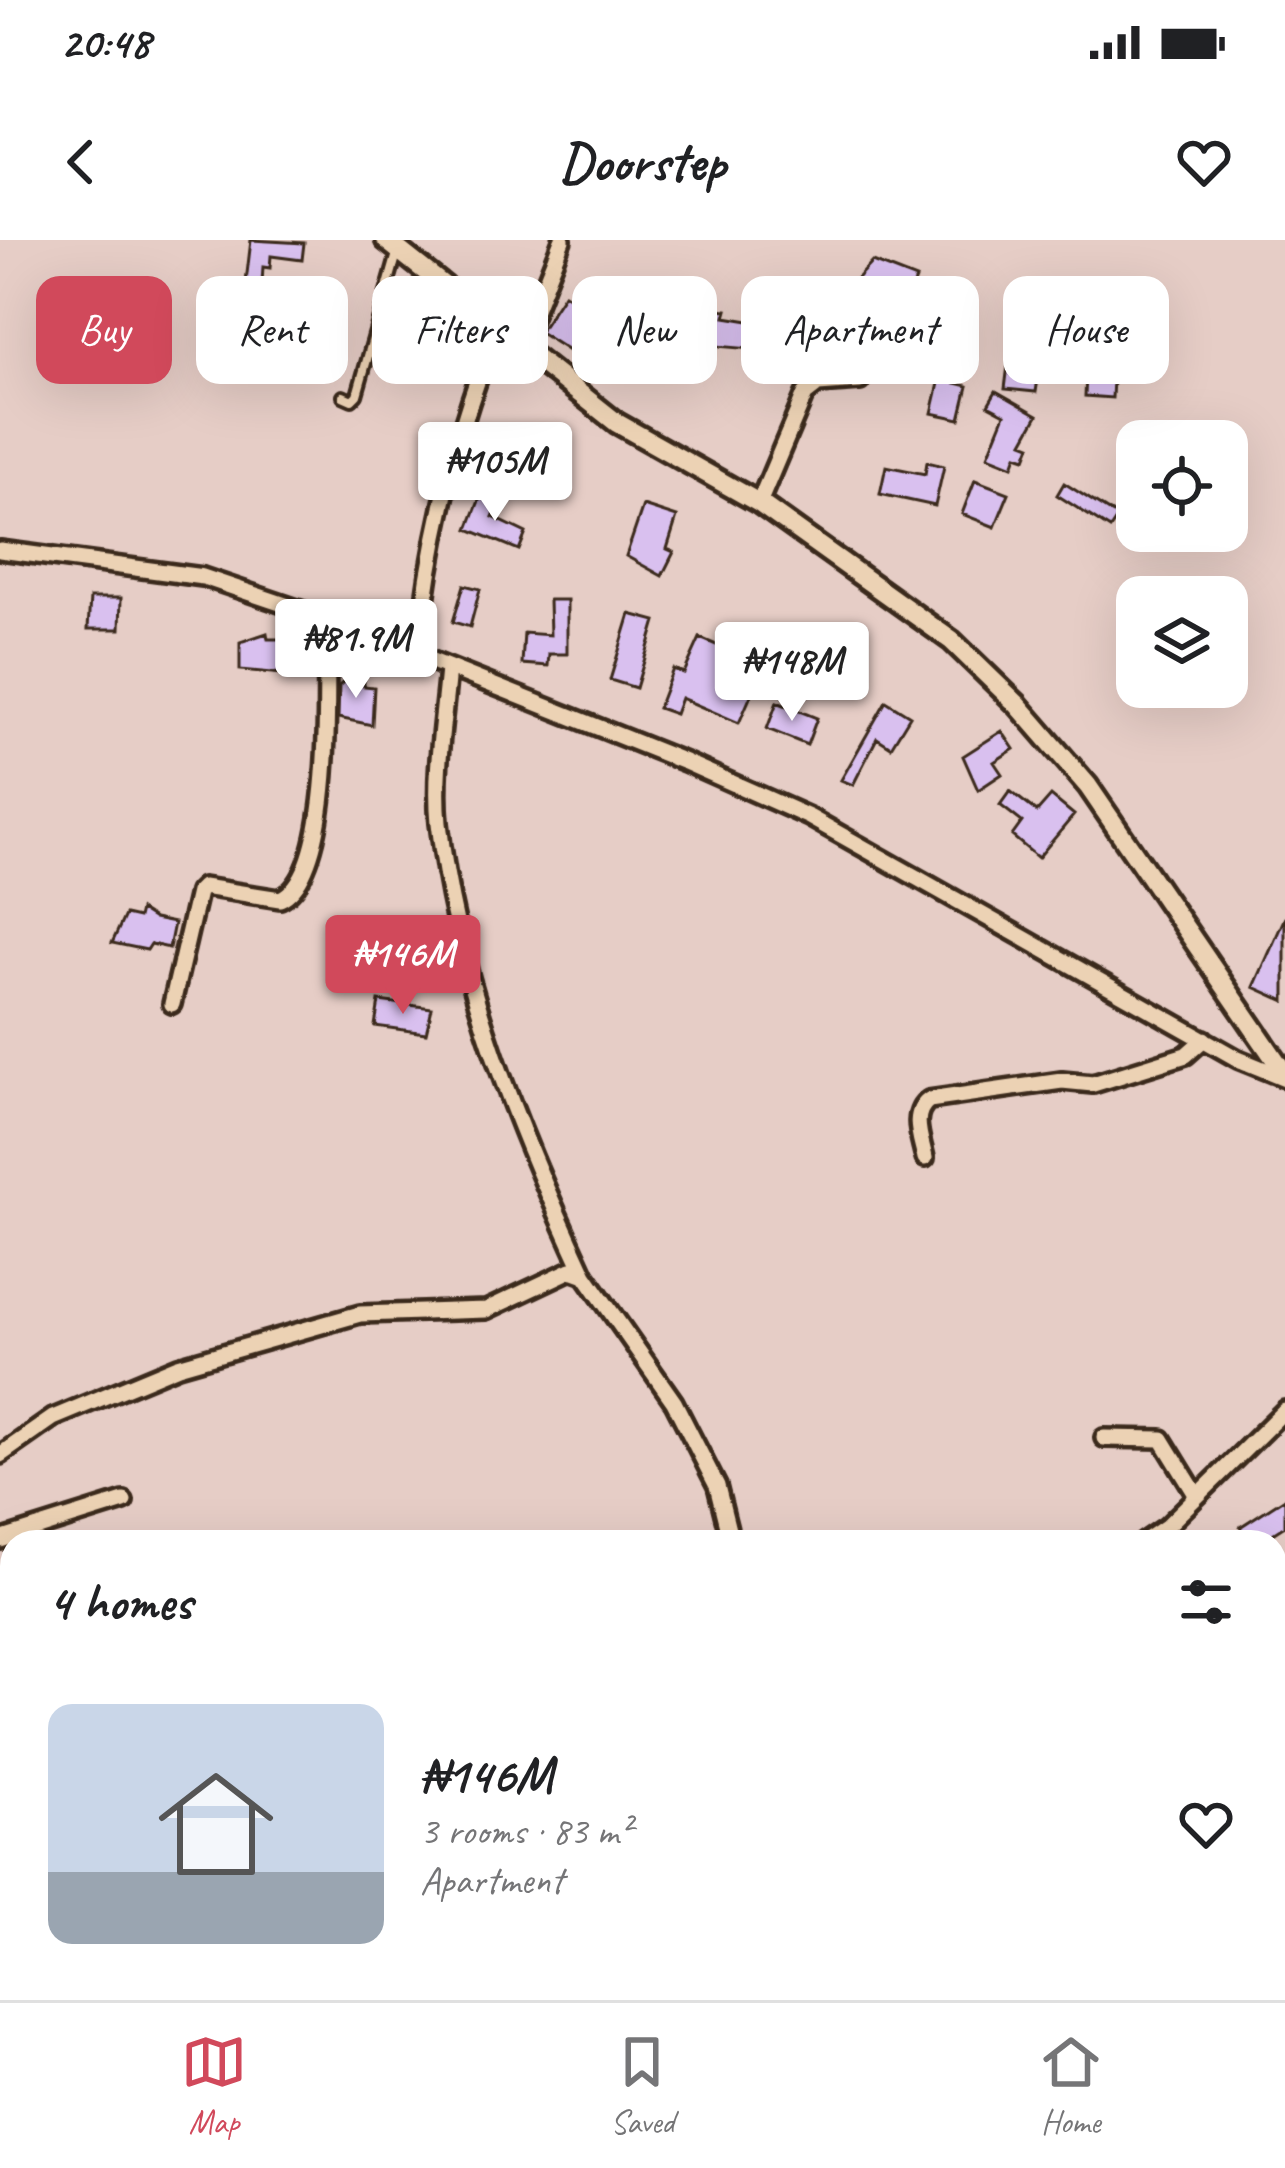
<!DOCTYPE html>
<html lang="en">
<head>
<meta charset="utf-8">
<style>
  :root { --surface:#fff; --page:#f6f6f6; --text:#202124; --muted:#757577; --line:#e0e0e0; --accent:#d1495b }
  body { margin:0; font-family:Caveat,sans-serif; background:var(--page); color:var(--text); height:100vh; display:flex; flex-direction:column; font-size:45px; white-space:nowrap }
  * { box-sizing:border-box; margin:0 }
  p { font-size:39px; color:var(--muted) }
  .icon { flex:none; width:66px; height:66px; fill:none; stroke:currentColor; stroke-width:2; stroke-linecap:round; stroke-linejoin:round }
  .map { position:relative; flex:1; overflow:hidden }
  .panel { position:absolute; left:0px; top:1290px; width:1287px; height:471px; display:flex; flex-direction:column; background:var(--surface); border-radius:36px 36px 0 0; box-shadow:0 12px 48px #0002 }
  .panel>* { flex:none }
  .top-card { position:absolute; left:36px; top:36px; width:1215px; height:108px; display:flex; gap:24px }
  .fabs { position:absolute; left:1116px; top:180px; display:grid; gap:24px }
  .fabs a { display:grid; place-items:center; width:132px; height:132px; border-radius:24px; background:var(--surface); box-shadow:0 12px 48px #0002; font-size:60px }
  .price { position:absolute; translate:-50% -102px; padding:0 27px; border-radius:12px; background:#fff; color:#222; font-size:39px; line-height:78px; filter:drop-shadow(0 3px 6px #0008) }
  .price::after { content:''; position:absolute; left:50%; top:72px; width:36px; height:27px; margin-left:-18px; background:inherit; clip-path:polygon(0 0,100% 0,50% 100%) }
  .price.current { background:var(--accent); color:#fff }
  ul { padding:0; list-style:none }
  li { display:flex; align-items:center; gap:36px; height:300px; padding:0 48px }
  li+li { border-top:3px solid var(--line) }
  li span { display:grid; place-items:center; flex:none; width:336px; height:240px; border-radius:24px; color:#555 }
  li>.icon { margin-inline-start:auto }
  span .icon { width:144px; height:144px; fill:#fffc; stroke-width:1 }
  li b { font-size:51px }
  h2 { display:flex; justify-content:space-between; align-items:center; height:144px; padding:0 48px; font-size:51px }
  .tag { padding:0 42px; border-radius:24px; background:var(--surface); box-shadow:0 12px 48px #0002; font-size:42px; line-height:108px }
  .tag.current { background:var(--accent); color:#fff }
  .status { display:flex; justify-content:space-between; align-items:center; height:84px; padding:0 60px; background:var(--surface); direction:ltr }
  .status svg { height:33px; fill:currentColor }
  header { display:flex; justify-content:space-between; align-items:center; height:156px; padding:0 48px; background:var(--surface); font-size:54px; font-weight:700 }
  .menu { display:flex; justify-content:space-around; align-items:center; height:168px; border-top:3px solid var(--line); background:var(--surface); font-size:33px; color:var(--muted) }
  .menu a { display:grid; justify-items:center; gap:6px }
  .menu .current { color:var(--accent) }
  .map>svg:first-child { display:block }
  .building { fill:#d9c0ef; stroke:#3b2a1e; stroke-width:3 }
  .lines { fill:none; stroke-linecap:round; stroke-linejoin:round }
  .service-casing { stroke:#3b2a1e; stroke-width:16 }
  .minor-casing { stroke:#3b2a1e; stroke-width:24 }
  .tertiary-casing { stroke:#3b2a1e; stroke-width:27 }
  .service { stroke:#ecd2b4; stroke-width:8 }
  .minor { stroke:#ecd2b4; stroke-width:15 }
  .tertiary { stroke:#ecd2b4; stroke-width:18 }
</style>
</head>
<body>
<div class="status"><b>20:48</b><svg viewBox="0 0 49 12"><path d="M0 12V9h3v3zM5 12V6h3v6zM10 12V3h3v9zM15 12V0h3v12zM26 1h20v11H26zM47 4h2v5h-2z"/></svg></div>
<header><svg class="icon" aria-label="back" viewBox="0 0 24 24"><path d="M15 5l-7 7 7 7"/></svg>Doorstep<svg class="icon" aria-label="heart" viewBox="0 0 24 24"><path d="M12 20l-8-8c-3-5 5-10 8-4 3-6 11-1 8 4z"/></svg></header>
<div class="map">
<svg width="1285" height="1760" viewBox="0 0 1285 1760">
  <rect width="100%" height="100%" fill="#e6cdc6"/>
  <filter id="ink" filterUnits="userSpaceOnUse"><feTurbulence type="fractalNoise" baseFrequency=".00833" numOctaves="2"/><feDisplacementMap in="SourceGraphic" scale="24" xChannelSelector="R" yChannelSelector="G"/><feConvolveMatrix kernelMatrix="1 2 1 2 8 2 1 2 1" color-interpolation-filters="sRGB"/></filter>
  <g filter="url(#ink)">
    <path class="building" d="M251,0L304,3L302,20L271,16L270,28L263,27L261,60L244,59Z
      M872,22L916,39L906,64L843,53Z
      M813,41L844,43L826,125L820,94L809,91L803,73Z
      M564,54L620,91L595,128L539,92Z
      M710,68L727,70L725,77L755,82L751,109L704,105Z
      M412,75L445,82V120L401,125L404,94L410,95Z
      M1010,109L1041,112L1040,120H1114L1112,158L1085,156L1086,135L1038,139L1036,152L1005,149Z
      M940,139L968,146L960,179L932,173Z
      M996,151L1038,175L1023,202L1031,205L1026,218L1017,215L1013,226L988,216L1005,174L988,165Z
      M927,222L944,226L935,266L880,254L886,226L925,234Z
      M975,240L1009,253L995,287L962,274Z
      M1064,243L1118,277L1110,289L1057,255Z
      M482,253L500,260L493,277L526,293L519,310L468,289Z
      M643,266L677,277L667,309L674,312L662,336L626,316Z
      M464,345L480,349L470,387L453,382Z
      M90,358H121L120,389H88Z
      M549,360H567V414H549L548,426L522,424L524,393L550,395Z
      M630,374L656,381L636,448L610,440Z
      M267,393L268,399H283V434L240,430V402Z
      M700,398L747,418L736,445L752,453L739,483L681,458L675,474L658,468L673,429L684,433Z
      M349,437L364,438V446L374,447L372,485L338,478L339,446Z
      M886,461L910,476L891,507L877,498L853,545L841,540Z
      M777,462L817,478L807,505L767,489Z
      M1002,491L1014,509L994,522L1002,534L978,550L963,516Z
      M1010,551L1037,572L1051,556L1074,575L1038,618L1012,596L1022,582L1000,565Z
      M140,670L154,679L174,683L169,708L151,704L147,710L112,703L125,675L138,678Z
      M1285,677V761L1254,747Z
      M379,761L432,768L426,793L375,786Z
      M1285,1258V1286L1260,1302H1250L1240,1287Z"/>
    <g class="lines">
      <g class="service-casing">
        <path id="service" d="M343,156L352,160L357,155L398,10"/>
      </g>
      <g class="minor-casing">
        <path id="minor" d="M520,107L562,0
          M759,263L805,154L818,144L860,141
          M0,310L203,337L327,379L685,522L809,577L1238,819L1285,838
          M418,416C428,316 456,181 498,90
          M448,428C444,478 434,533 439,583C457,741 519,892 585,1035
          M172,764L198,652L203,647L280,659C337,633 325,439 327,379
          M925,918C921,898 910,874 929,860L1062,841L1093,844L1186,815L1204,799
          M1104,1198L1162,1199L1197,1256
          M0,1215L53,1178L178,1126L360,1074L486,1070L571,1030L585,1035L674,1162L717,1246L731,1302
          M0,1300L124,1261
          M1144,1302L1166,1287L1285,1170
          M0,1423L12,1431
          M0,1608L12,1581
          M909,1749L915,1760
          M457,1760L470,1749
          M723,1760V1749
          M1015,1760L1026,1749"/>
      </g>
      <g class="tertiary-casing">
        <path id="tertiary" d="M386,0L617,183L759,263L952,401L1018,465L1088,546L1285,834"/>
      </g>
      <use href="#service" class="service"/>
      <use href="#minor" class="minor"/>
      <use href="#tertiary" class="tertiary"/>
    </g>
  </g>
</svg>
<div class="fabs">
<a><svg class="icon" aria-label="locate" viewBox="0 0 24 24"><circle cx="12" cy="12" r="6"/><path d="M12 2v4M12 18v4M2 12h4M18 12h4"/></svg></a>
<a><svg class="icon" aria-label="layers" viewBox="0 0 24 24"><path d="M12 4l9 5-9 5-9-5zM3 14l9 5 9-5"/></svg></a>
</div>
<b class="price" style="left:495px;top:284px">₦105M</b>
<b class="price" style="left:356px;top:461px">₦81.9M</b>
<b class="price" style="left:792px;top:484px">₦148M</b>
<b class="price current" style="left:403px;top:777px">₦146M</b>
<div class="top-card">
<a class="tag current">Buy</a>
<a class="tag">Rent</a>
<a class="tag">Filters</a>
<a class="tag">New</a>
<a class="tag">Apartment</a>
<a class="tag">House</a>
</div>
<section class="panel">
<h2>4 homes<svg class="icon" aria-label="filters" viewBox="0 0 24 24"><path d="M4 7h16M4 17h16"/><circle cx="9" cy="7" r="2"/><circle cx="15" cy="17" r="2"/></svg></h2>
<ul>
<li><span style="background:linear-gradient(#c9d6e8 70%,#9aa5b1 0)"><svg class="icon" aria-label="home" viewBox="0 0 24 24"><path d="M3 11l9-7 9 7M6 9v11h12V9"/></svg></span><div><b>₦146M</b><p>3 rooms · 83 m²</p><p>Apartment</p></div><svg class="icon" aria-label="heart" viewBox="0 0 24 24"><path d="M12 20l-8-8c-3-5 5-10 8-4 3-6 11-1 8 4z"/></svg></li>
</ul>
</section>
</div>
<nav class="menu">
<a class="current"><svg class="icon" aria-label="map" viewBox="0 0 24 24"><path d="M3 6l6-2 6 2 6-2v14l-6 2-6-2-6 2zM9 4v14M15 6v14"/></svg>Map</a>
<a><svg class="icon" aria-label="saved" viewBox="0 0 24 24"><path d="M7 4h10v16l-5-4-5 4z"/></svg>Saved</a>
<a><svg class="icon" aria-label="home" viewBox="0 0 24 24"><path d="M3 11l9-7 9 7M6 9v11h12V9"/></svg>Home</a>
</nav>
</body>
</html>
